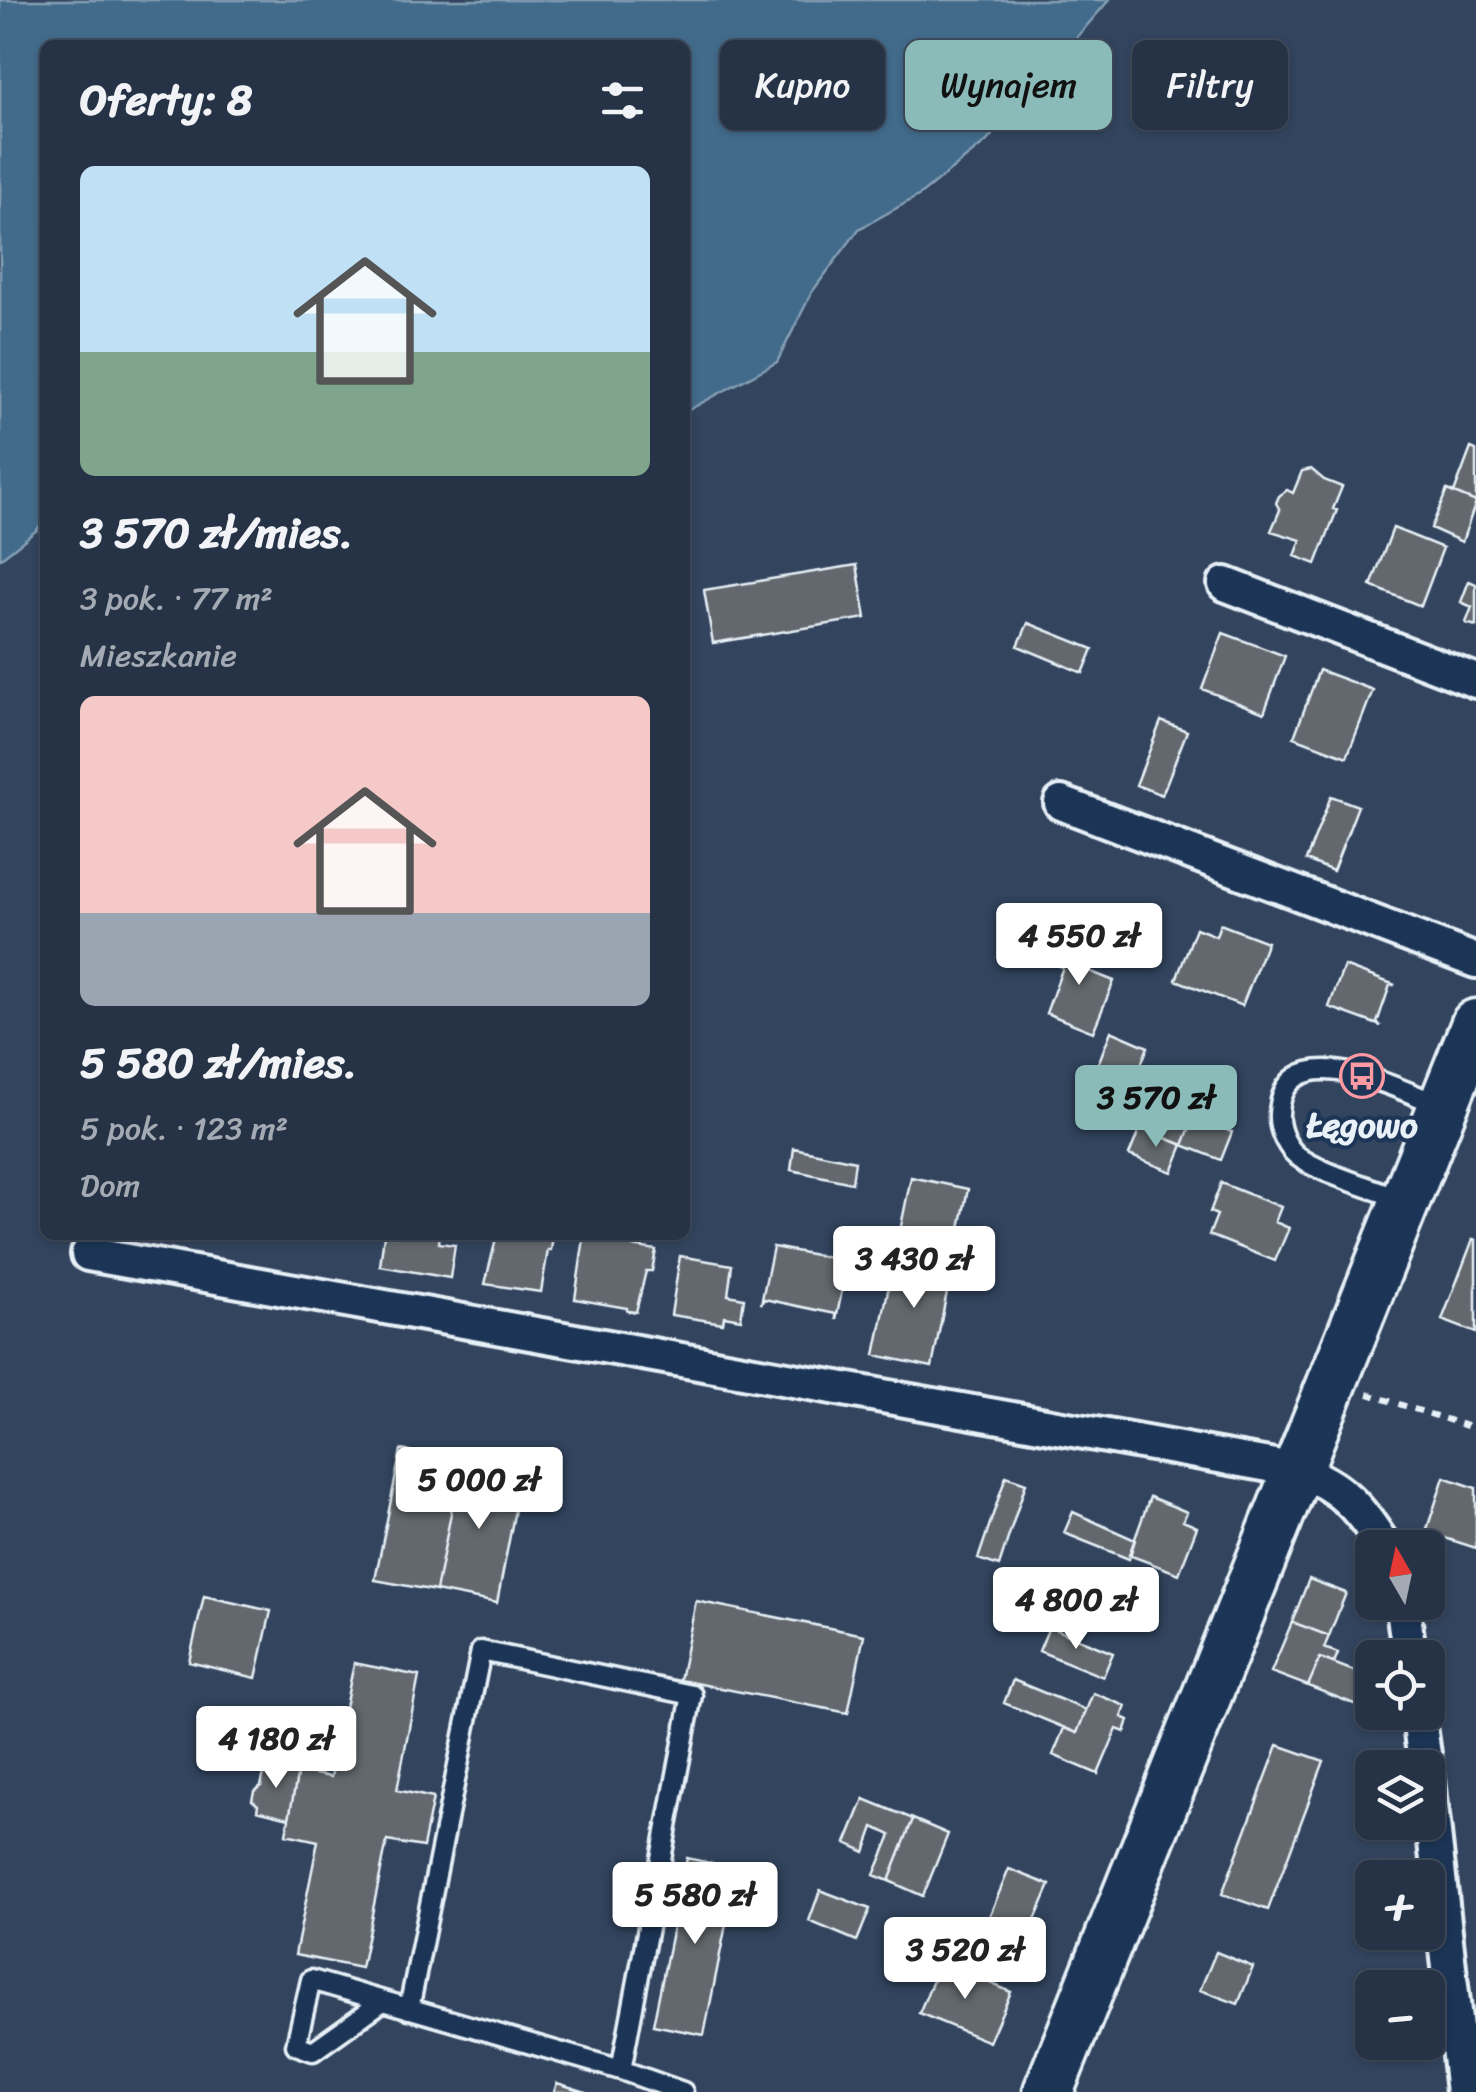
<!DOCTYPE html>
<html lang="pl">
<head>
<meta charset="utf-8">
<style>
  :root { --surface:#263346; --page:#323f51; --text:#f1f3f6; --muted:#a4aab3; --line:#424e5f; --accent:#8bbbb9 }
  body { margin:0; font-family:Sriracha,sans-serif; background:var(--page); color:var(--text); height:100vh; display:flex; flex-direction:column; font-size:38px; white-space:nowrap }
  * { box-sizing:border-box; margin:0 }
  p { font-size:32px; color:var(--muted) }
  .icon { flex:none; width:55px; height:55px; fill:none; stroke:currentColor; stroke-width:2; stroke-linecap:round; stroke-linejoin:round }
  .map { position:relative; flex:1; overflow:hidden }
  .side { position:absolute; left:40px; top:40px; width:650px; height:1200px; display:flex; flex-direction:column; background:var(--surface); border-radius:15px; box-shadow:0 2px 8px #0004,0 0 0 2px var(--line) }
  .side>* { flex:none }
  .banner { position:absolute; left:720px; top:40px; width:605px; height:90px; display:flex; gap:20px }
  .needle { width:65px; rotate:351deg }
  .controls { position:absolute; left:1355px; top:1530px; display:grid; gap:20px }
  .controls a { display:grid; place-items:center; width:90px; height:90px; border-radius:15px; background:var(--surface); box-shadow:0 2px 8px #0004,0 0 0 2px var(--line); font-size:50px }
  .price { position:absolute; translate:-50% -85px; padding:0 22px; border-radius:10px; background:#fff; color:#222; font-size:32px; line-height:65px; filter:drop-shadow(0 2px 5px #0008) }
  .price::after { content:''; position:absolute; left:50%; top:60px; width:30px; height:22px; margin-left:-15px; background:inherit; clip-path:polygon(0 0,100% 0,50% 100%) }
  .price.on { background:var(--accent); color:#111 }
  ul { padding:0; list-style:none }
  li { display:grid; align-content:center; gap:20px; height:530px; padding:0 40px }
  li span { display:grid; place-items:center; height:310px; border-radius:15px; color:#555 }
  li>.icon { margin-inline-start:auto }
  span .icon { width:180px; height:180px; fill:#fffc; stroke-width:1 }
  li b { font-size:42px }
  h2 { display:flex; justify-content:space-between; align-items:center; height:120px; padding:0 40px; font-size:42px }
  .chip { padding:0 35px; border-radius:15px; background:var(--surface); box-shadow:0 2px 8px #0004,0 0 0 2px var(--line); font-size:35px; line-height:90px }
  .chip.on { background:var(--accent); color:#111 }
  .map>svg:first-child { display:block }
  .water { fill:#436a8a; stroke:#85a0b6; stroke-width:2.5 }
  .building { fill:#62686d; stroke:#e8f1f8; stroke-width:2.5 }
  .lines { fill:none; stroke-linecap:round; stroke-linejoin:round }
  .lane-casing { stroke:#e8f1f8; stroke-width:25 }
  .street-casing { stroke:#e8f1f8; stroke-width:40 }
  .secondary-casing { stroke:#e8f1f8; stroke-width:55 }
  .path { stroke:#e8f1f8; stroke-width:6; stroke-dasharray:8 8; stroke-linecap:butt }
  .lane { stroke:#1d3557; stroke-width:18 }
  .street { stroke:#1d3557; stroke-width:32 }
  .secondary { stroke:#1d3557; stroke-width:48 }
  .labels { text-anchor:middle; stroke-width:8; stroke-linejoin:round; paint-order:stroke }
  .poi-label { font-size:35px; font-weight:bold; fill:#e8f1f8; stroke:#1d3557 }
</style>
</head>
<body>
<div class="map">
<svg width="1476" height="2092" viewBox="0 0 1476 2092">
  <rect width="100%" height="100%" fill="#32445e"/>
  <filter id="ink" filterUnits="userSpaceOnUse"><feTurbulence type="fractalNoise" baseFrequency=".01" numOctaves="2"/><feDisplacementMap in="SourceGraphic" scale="20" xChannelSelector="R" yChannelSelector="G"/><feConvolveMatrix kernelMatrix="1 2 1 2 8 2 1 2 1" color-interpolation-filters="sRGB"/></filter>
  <g filter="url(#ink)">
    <path class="water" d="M0,0H1109L986,142L920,195L859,229L812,292L777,362L685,412V45H45V518L37,530L0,559Z"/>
    <path class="building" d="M1471,448L1476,450V502L1454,493Z
      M1311,469L1324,480L1342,487L1333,509L1337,510L1316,564L1295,556L1301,540L1271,531L1280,510L1276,503L1279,496L1287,490L1293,493L1302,471Z
      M1447,490L1476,502L1462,542L1431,528Z
      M1393,528L1443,548L1421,606L1371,586Z
      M857,565L866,618L713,643L704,590Z
      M1469,581L1476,584V626L1466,623L1472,607L1461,602Z
      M1028,623L1093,649L1083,673L1018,646Z
      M1223,633L1285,656L1264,713L1202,689Z
      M1319,670L1373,690L1347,757L1294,737Z
      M1161,721L1187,731L1162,795L1136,785Z
      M1331,796L1358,806L1333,871L1306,860Z
      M1220,924L1267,942L1242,1006L1176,980L1196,928L1216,936Z
      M1075,937L1098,946L1089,971L1114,981L1093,1032L1046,1013L1063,967L1054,964L1059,952L1068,955Z
      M1344,966L1395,985H1390L1377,1023L1381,1026L1329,1007Z
      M1111,1031L1148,1047L1119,1119L1082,1105Z
      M1133,1087L1196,1112L1183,1145L1119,1119Z
      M1194,1117L1232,1132L1221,1160L1183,1145Z
      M1140,1128L1183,1145L1172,1172L1129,1155Z
      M794,1148L855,1161L852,1183L791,1170Z
      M911,1177L968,1189L952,1267L895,1256Z
      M1221,1183L1281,1207L1275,1222L1289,1228L1275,1261L1209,1235L1217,1215L1210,1212Z
      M384,1235H440L439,1243L455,1245L450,1278L380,1266Z
      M497,1235H553L551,1250H548L541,1292L485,1284Z
      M584,1238L656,1250L652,1271H646L636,1312L627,1311V1308L575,1299Z
      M1473,1239L1476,1240V1333L1442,1320Z
      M773,1247L848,1261L836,1320V1314L764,1299L761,1304Z
      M680,1256L732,1265L728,1295L744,1298L741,1319L724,1316L723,1323L671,1315Z
      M895,1256L952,1267L932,1367L875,1355Z
      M401,1450L461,1461L436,1591L375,1580Z
      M461,1461L522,1473L497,1603L436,1591Z
      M1006,1476L1026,1483L999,1566L978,1559Z
      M1444,1477L1476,1488V1548L1426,1532Z
      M1150,1497L1187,1512L1183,1521L1197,1527L1179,1574L1129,1555Z
      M1073,1512L1135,1540L1129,1559L1064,1533Z
      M1309,1579L1346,1593L1329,1636L1292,1622Z
      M204,1596L271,1611L256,1678L189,1662Z
      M696,1601L864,1635L848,1713L680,1680Z
      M1292,1622L1329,1636L1324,1648L1338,1653L1334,1663L1320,1658L1308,1686L1271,1672Z
      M1049,1627L1113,1653L1103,1677L1039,1651Z
      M1320,1658L1372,1678V1711L1308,1686Z
      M354,1663L419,1676L397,1790L433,1798L423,1847L387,1841L361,1968L295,1955L318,1841L286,1834L298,1771L331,1777Z
      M1013,1680L1086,1710L1077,1733L1004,1703Z
      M1093,1693L1126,1706L1122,1717L1129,1720L1125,1732L1117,1729L1098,1774L1053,1755L1064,1728L1077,1733Z
      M1278,1745L1324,1761L1268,1910L1222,1894Z
      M266,1764L298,1771L289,1818L257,1810L258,1805L252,1800L254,1791L261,1786Z
      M864,1799L913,1819L889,1881L874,1875L891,1835L874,1827L865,1852L846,1843Z
      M913,1819L948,1834L923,1896L889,1881Z
      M687,1858L737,1869L704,2035L653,2025Z
      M1378,1864L1417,1869V1878H1377Z
      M1009,1869L1050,1885L1029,1934L1017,1929L1016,1932L989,1917Z
      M820,1890L870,1909L857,1941L809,1921Z
      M1216,1952L1253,1967L1238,2004L1200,1990Z
      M941,1962L1011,1992L989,2042L919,2013Z
      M557,2083L586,2092H554Z"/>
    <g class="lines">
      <g class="lane-casing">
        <path id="lane" d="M1404,1200C1375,1189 1329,1176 1303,1160C1288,1151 1278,1131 1279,1114C1283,1029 1402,1091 1442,1106
          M383,2001L313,2051L296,2045L311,1980L621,2070L683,2092
          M409,2009L481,1651L692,1695L621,2070"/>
      </g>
      <g class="street-casing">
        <path id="street" d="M1225,584L1476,681
          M1061,803L1476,961
          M88,1254L1297,1470C1342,1486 1360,1508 1385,1548
          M1402,1602L1410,1658
          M1418,1712L1426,1768
          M1428,1779L1463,2092"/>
      </g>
      <g class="secondary-casing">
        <path id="secondary" d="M1048,2092L1476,1024"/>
      </g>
      <path class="path" d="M1368,1394L1476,1429"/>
      <use href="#lane" class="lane"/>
      <use href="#street" class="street"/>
      <use href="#secondary" class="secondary"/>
    </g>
  </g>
  <defs>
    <g id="bus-ring" transform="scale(2.25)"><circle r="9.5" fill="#1d3557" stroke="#ff9aa2" stroke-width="1.5"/><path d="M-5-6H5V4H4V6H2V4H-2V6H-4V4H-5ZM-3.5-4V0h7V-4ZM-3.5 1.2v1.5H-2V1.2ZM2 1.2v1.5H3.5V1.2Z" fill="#ff9aa2"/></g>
  </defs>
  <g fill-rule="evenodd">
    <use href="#bus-ring" x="1362" y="1076"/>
  </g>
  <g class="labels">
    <g class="poi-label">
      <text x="1362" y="1137">Łęgowo</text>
    </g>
  </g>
</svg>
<div class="controls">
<a><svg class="needle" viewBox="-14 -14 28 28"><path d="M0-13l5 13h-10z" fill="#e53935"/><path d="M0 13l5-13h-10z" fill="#a4aab3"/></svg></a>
<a><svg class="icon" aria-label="locate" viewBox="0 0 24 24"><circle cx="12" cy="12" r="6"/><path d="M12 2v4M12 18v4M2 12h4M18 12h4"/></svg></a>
<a><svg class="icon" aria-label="layers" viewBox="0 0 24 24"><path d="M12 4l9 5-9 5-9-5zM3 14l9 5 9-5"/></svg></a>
<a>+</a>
<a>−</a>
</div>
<b class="price" style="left:1079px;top:988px">4 550 zł</b>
<b class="price on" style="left:1156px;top:1150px">3 570 zł</b>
<b class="price" style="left:914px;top:1311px">3 430 zł</b>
<b class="price" style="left:479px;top:1532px">5 000 zł</b>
<b class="price" style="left:1076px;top:1652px">4 800 zł</b>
<b class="price" style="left:276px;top:1791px">4 180 zł</b>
<b class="price" style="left:695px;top:1947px">5 580 zł</b>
<b class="price" style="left:965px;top:2002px">3 520 zł</b>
<div class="banner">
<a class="chip">Kupno</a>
<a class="chip on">Wynajem</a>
<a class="chip">Filtry</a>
</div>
<section class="side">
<h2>Oferty: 8<svg class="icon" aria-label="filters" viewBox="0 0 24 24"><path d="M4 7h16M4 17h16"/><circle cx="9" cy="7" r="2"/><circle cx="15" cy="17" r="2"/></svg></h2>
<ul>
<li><span style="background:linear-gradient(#bfe0f5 60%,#7fa58c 0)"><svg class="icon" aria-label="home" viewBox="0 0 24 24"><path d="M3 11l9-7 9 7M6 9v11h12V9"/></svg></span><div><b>3 570 zł/mies.</b><p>3 pok. · 77 m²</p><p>Mieszkanie</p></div></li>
<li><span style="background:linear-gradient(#f6c9c9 70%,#9aa5b1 0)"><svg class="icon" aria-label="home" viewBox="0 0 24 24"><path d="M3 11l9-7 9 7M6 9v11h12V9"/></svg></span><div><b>5 580 zł/mies.</b><p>5 pok. · 123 m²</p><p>Dom</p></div></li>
</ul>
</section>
</div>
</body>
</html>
